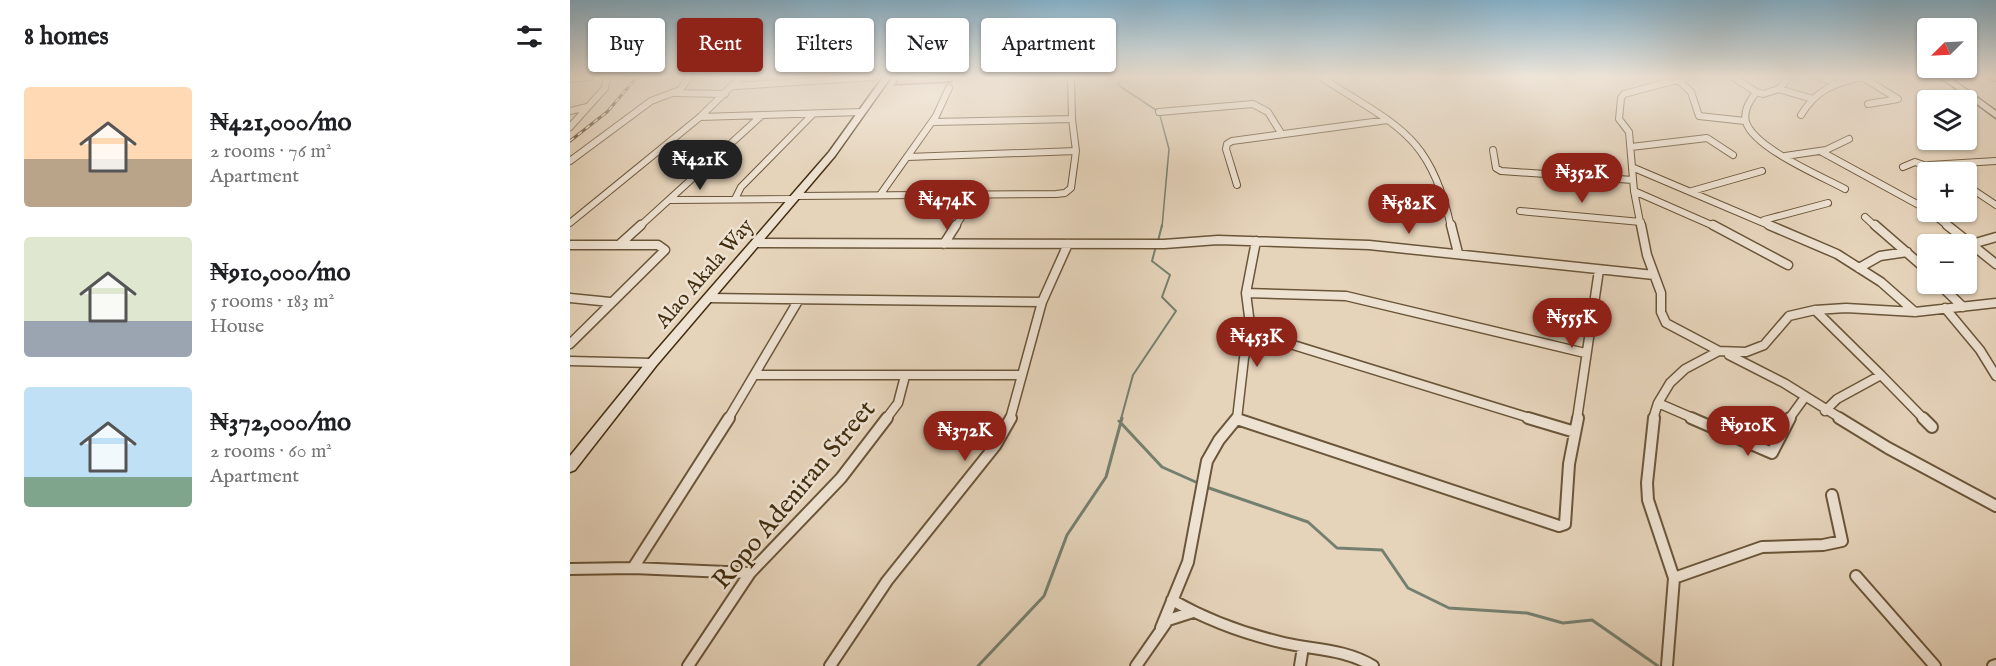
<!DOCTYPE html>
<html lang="en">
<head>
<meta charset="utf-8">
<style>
  :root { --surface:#fff; --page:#f6f6f6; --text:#202124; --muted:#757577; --accent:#8f2418 }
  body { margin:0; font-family:"IM FELL English",serif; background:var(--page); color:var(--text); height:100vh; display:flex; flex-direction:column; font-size:22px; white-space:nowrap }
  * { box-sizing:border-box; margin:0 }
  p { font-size:20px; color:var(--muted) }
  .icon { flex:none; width:33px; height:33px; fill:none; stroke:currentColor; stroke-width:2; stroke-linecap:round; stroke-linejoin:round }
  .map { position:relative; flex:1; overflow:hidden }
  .panel { display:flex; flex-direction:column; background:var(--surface); width:570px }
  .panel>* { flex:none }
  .banner { position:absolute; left:18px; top:18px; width:570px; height:54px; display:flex; gap:12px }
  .needle { width:39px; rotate:246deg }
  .tools { position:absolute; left:1347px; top:18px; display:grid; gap:12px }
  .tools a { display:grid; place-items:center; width:60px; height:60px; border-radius:6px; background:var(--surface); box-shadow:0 2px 4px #0004; font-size:30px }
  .price { position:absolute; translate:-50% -51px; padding:0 14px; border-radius:21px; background:var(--accent); color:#fff; font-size:20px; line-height:39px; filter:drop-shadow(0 2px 3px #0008) }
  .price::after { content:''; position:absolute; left:50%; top:36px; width:18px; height:14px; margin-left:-9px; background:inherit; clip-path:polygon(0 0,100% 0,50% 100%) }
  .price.selected { background:#222; color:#fff }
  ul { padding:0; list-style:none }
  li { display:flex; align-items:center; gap:18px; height:150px; padding:0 24px }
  li span { display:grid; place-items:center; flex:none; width:168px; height:120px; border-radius:6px; color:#555 }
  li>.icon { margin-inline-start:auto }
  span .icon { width:72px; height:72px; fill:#fffc; stroke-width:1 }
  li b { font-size:26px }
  h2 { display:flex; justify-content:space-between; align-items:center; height:72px; padding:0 24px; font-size:26px }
  .tag { padding:0 21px; border-radius:6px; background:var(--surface); box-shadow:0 2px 4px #0004; font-size:21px; line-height:54px }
  .tag.selected { background:var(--accent); color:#fff }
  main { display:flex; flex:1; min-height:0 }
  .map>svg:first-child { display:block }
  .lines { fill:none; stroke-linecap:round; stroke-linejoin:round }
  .stream-far2 { stroke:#74806f; stroke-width:1.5 }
  .stream-far1 { stroke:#74806f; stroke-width:2 }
  .stream { stroke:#74806f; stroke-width:3 }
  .building { fill:#d69a90; stroke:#422d0e; stroke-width:1.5 }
  .street-far2-casing { stroke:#6b5639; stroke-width:8 }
  .street-far1-casing { stroke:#6b5639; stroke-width:11 }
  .street-casing { stroke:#6b5639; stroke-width:14 }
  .secondary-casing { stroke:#422d0e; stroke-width:3 }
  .primary-casing { stroke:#422d0e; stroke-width:2 }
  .street-far2 { stroke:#eee2d2; stroke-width:6 }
  .street-far1 { stroke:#eee2d2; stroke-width:8 }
  .street { stroke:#eee2d2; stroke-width:10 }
  .secondary { fill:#eee2d2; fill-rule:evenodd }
  .primary { fill:#e2ba7d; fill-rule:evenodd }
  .rail-casing { stroke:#422d0e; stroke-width:3 }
  .rail { stroke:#eee2d2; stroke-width:1.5; stroke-dasharray:5; stroke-linecap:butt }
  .labels { text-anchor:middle; stroke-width:5; stroke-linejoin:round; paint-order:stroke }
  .street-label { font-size:21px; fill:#422d0e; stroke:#eee2d2 }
  .near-street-label { font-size:26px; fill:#422d0e; stroke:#eee2d2 }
</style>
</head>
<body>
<main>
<section class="panel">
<h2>8 homes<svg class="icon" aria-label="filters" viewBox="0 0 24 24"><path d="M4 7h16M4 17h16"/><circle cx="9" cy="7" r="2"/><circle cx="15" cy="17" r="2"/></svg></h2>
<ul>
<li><span style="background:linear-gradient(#ffd9b3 60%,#b9a48a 0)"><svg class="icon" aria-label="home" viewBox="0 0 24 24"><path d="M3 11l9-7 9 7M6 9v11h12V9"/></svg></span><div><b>₦421,000/mo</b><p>2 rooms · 76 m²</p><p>Apartment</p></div></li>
<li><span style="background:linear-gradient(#dfe7d0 70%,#9aa5b1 0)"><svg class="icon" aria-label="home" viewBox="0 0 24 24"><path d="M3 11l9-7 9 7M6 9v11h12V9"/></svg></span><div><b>₦910,000/mo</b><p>5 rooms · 183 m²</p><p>House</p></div></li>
<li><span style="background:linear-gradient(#bfe0f5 75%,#7fa58c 0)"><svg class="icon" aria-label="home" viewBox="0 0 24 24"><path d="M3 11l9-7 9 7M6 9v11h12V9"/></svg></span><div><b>₦372,000/mo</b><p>2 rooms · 60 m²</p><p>Apartment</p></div></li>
</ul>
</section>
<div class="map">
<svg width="1426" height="666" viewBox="0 0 1426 666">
  <rect width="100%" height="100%" fill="#e5d3ba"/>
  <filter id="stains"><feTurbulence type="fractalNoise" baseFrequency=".00333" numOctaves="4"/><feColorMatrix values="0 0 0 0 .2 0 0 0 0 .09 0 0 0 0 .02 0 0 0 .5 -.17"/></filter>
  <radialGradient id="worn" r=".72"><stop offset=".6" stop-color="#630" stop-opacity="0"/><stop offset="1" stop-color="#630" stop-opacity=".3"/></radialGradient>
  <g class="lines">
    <path class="stream-far2" d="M550,77L548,85L589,112L599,149L592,227"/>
    <path class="stream-far1" d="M588,241L592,225
      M551,419L563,375L606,311L592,297L600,275L582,261L586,246"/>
    <path class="stream" d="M549,421L592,467L628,483
      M636,487L738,522L767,548L812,550L838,588L879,608L957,613L993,623L1022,620L1088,666
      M408,666L474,596L497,535L536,477L552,418"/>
  </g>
  <path class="building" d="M329,77H382V82L325,85Z"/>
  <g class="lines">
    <g class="street-far2-casing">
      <path id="street-far2" d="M501,77L502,119
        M751,77C825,126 860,132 881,227
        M1163,77L1186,92C1180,101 1173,110 1176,122C1184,148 1251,176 1275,189
        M1219,77L1209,89L1243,99
        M1249,77L1262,82
        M1292,77L1328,99L1298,104
        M0,79L19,77
        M1107,79L1121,92L1129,116L1175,121
        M165,86L304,77
        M1186,92L1193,94L1209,89
        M105,93L155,94
        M0,111L17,107
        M589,112L683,104L698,112L711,133
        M1231,115C1246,90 1264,83 1292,77
        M130,117L291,112
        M0,127L35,88L37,77
        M1061,147L1137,138L1163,155
        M923,150L926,168L931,171L1063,180
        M1252,152L1358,210
        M1215,156L1256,150L1279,139
        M337,157L506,151
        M0,161L81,101L110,90L119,77
        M1359,165L1426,161
        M1333,167L1345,162L1374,172
        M1064,168L1203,227
        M667,185L656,149L657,144L662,141L818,120
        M1396,185L1426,205
        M1064,191L1146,227
        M1122,191L1192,171
        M310,195L366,116L379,88
        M227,196L486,194L495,193L501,188L506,151L502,119L362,122
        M165,199L171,187L243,114
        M101,200L224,199
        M950,211L1071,222
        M1360,212L1379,227
        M1295,217L1306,227
        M1194,220L1258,203
        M0,223L130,117L171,77
        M69,227L191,116
        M385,227L406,195
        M1071,227L1064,191L1059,132L1049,119L1051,98L1054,94L1118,77"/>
    </g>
    <g class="street-far1-casing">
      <path id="street-far1" d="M881,225L888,253
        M1071,225L1077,255L1091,293V312L1096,323L1149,351
        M1143,225L1218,265
        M1199,225L1267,254L1311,282L1345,312
        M1305,225L1358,271
        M1377,225L1426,264
        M186,243L594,244L648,240L799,245L1084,275
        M50,244L71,225
        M374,244L386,225
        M1402,244L1426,237
        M0,245H88L95,250L0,344
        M1289,268L1310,256L1337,252
        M1369,284L1393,307
        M676,293L776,296L1015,353
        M0,298L40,302
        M139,298L472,302
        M1375,308L1410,350L1426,376
        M1245,310L1311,375L1267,399L1255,411
        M681,332L963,419
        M1159,355L1214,383L1272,419
        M0,361L82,363
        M186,375H450
        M1311,375L1354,419
        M1088,403L1125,419
        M158,419L228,301
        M316,419L328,403L335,376
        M440,419L472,302L498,244
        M667,419L674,358L681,332L676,293L686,241
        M1007,419L1029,270
        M1083,419L1088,403L1100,383L1115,369L1149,351L1176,352L1194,345L1219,316L1245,310L1276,308L1345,312L1426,303
        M1219,419L1235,397"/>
    </g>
    <g class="street-casing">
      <path id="street" d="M958,418L1005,432
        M1084,418L1077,483L1078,500L1104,578L1097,666
        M1121,418L1202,453L1220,418
        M1269,418L1318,448L1426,506
        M1353,418L1362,427
        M667,419L989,526L995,524L999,464L1008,418
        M63,568L159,418
        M0,569L63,568L180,573
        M1286,576L1365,666
        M1104,578L1192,547L1253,545L1272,541L1262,495
        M602,600C637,620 675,634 714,643C745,650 775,649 803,666
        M591,628L618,562L637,461L649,440L667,418
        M118,666L180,573L271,478L317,418
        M260,666L317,581L425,446L441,418
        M566,666L598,620L623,612
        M730,666L733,647
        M1423,666L1426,665"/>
    </g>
    <g class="secondary-casing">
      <path id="secondary" d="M313,77H321L265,156L86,366L5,470L0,472V456L78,360L259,152Z
        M1370,77H1379L1426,111V118Z"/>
    </g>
    <g class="primary-casing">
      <path id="primary" d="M1417,77H1426V81L1419,79Z"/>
    </g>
    <use href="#street-far2" class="street-far2"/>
    <use href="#street-far1" class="street-far1"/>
    <use href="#street" class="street"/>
    <use href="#secondary" class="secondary"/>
    <use href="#primary" class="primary"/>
    <g class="rail-casing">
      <path id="rail" d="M0,141L37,112L67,77"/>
    </g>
    <use href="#rail" class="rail"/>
  </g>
  <linearGradient id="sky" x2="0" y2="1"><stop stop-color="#87b6d2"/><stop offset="0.45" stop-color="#f3ebe0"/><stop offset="1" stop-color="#f3ebe0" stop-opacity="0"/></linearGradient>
  <rect width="1426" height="170" fill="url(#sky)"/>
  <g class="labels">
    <g class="street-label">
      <text transform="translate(134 273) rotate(-49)" y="7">Alao Akala Way</text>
    </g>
    <g class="near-street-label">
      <text transform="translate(223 494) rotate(-50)" y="9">Ropo Adeniran Street</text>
    </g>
  </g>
  <rect width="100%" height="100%" filter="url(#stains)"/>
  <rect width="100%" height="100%" fill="url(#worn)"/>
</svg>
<div class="tools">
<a><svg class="needle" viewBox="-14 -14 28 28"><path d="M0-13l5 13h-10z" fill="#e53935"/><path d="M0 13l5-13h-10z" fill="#757577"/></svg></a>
<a><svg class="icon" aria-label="layers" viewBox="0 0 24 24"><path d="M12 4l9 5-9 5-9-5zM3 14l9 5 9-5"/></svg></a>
<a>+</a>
<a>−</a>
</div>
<b class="price selected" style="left:130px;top:191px">₦421K</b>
<b class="price" style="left:1012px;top:204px">₦352K</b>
<b class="price" style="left:377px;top:231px">₦474K</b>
<b class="price" style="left:839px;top:235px">₦582K</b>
<b class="price" style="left:1002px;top:349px">₦555K</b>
<b class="price" style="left:687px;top:368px">₦453K</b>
<b class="price" style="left:1178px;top:457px">₦910K</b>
<b class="price" style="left:395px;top:462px">₦372K</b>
<div class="banner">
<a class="tag">Buy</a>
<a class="tag selected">Rent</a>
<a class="tag">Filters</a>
<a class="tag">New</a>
<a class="tag">Apartment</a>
</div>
</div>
</main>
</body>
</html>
